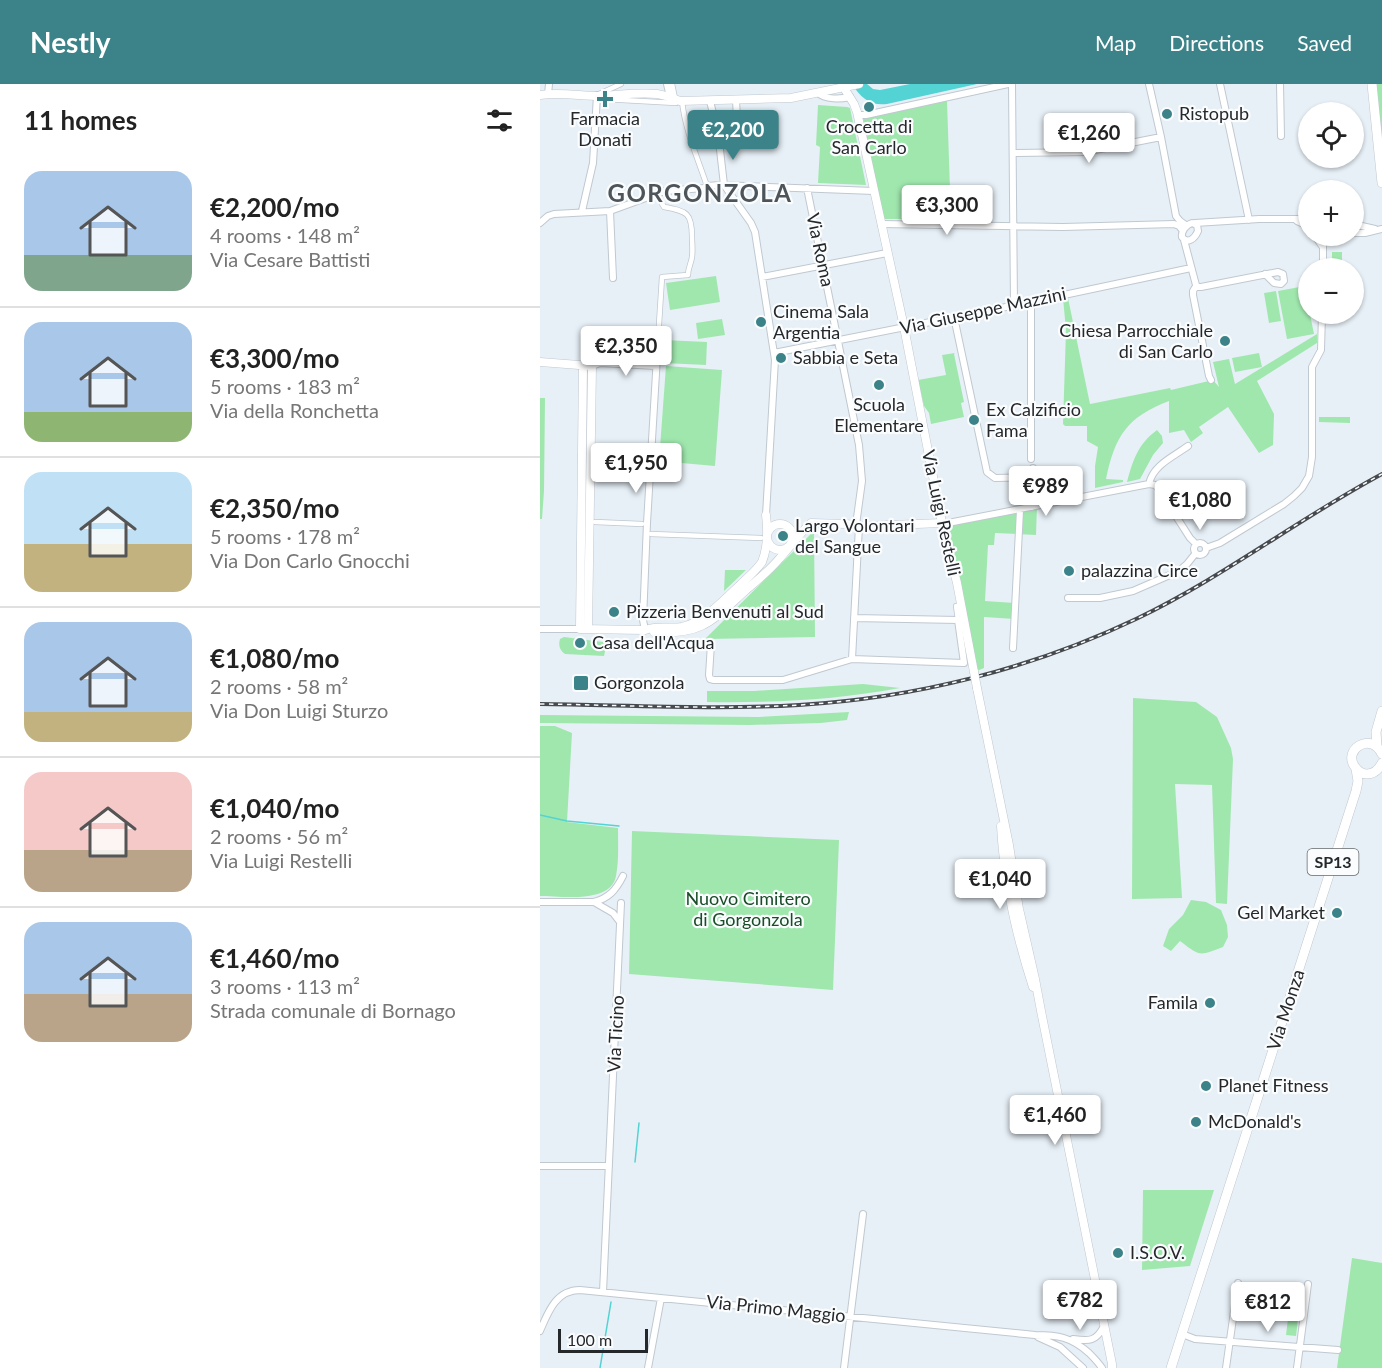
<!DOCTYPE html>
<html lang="en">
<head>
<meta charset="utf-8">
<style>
  :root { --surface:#fff; --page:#f6f6f6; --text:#222; --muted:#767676; --line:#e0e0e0; --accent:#3b8388 }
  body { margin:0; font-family:Lato,sans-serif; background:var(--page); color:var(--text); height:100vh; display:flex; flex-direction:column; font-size:22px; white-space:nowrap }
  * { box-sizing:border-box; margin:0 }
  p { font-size:20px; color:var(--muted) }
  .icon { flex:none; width:33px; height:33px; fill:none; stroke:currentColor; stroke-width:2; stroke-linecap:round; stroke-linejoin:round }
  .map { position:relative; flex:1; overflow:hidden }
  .sheet { display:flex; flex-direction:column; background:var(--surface); width:540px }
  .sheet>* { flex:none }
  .tools { position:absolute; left:758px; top:18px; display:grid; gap:12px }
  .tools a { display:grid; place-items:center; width:66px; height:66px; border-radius:50%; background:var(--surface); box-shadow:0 2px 4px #0004; font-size:30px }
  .scale { position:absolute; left:18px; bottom:15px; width:90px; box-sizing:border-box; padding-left:6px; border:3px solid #25282b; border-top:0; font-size:16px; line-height:21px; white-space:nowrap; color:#25282b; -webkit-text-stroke:4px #fafcfd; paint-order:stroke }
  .price { position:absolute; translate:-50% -51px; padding:0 14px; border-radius:6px; background:#fff; color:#222; font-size:20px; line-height:39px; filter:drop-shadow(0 2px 3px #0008) }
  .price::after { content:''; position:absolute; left:50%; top:36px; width:18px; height:14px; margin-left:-9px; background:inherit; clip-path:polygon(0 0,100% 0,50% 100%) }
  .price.current { background:var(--accent); color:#fff }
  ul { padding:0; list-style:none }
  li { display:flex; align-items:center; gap:18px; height:150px; padding:0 24px }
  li+li { border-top:2px solid var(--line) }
  li span { display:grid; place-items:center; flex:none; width:168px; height:120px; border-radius:18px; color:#555 }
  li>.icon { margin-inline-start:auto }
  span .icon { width:72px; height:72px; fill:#fffc; stroke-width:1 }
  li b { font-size:26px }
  h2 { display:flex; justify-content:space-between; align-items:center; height:72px; padding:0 24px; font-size:26px }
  header { display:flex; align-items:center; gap:36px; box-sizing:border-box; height:84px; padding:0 30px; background:var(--accent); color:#fff }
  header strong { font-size:28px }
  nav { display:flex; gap:33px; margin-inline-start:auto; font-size:21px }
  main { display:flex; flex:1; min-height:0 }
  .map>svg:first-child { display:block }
  .green { fill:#a0e7ae }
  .water { fill:#53d3d3 }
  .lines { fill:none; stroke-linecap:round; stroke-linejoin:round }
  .stream { stroke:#53d3d3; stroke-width:1.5 }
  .pedestrian-casing { stroke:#c0c8d0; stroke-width:6 }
  .minor-casing { stroke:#c0c8d0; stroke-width:8 }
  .tertiary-casing { stroke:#c0c8d0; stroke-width:9 }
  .primary-casing { stroke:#c0c8d0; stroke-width:10 }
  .pedestrian { stroke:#fff; stroke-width:4.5 }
  .minor { stroke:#fff; stroke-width:6 }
  .tertiary { stroke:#fff; stroke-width:8 }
  .primary { stroke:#fff; stroke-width:9 }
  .rail-casing { stroke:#464a4e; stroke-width:4 }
  .rail { stroke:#fafcfd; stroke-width:1.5; stroke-dasharray:4.5; stroke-linecap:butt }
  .tertiary-bridge-casing { stroke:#c0c8d0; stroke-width:9; stroke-linecap:butt }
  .tertiary-bridge { stroke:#fff; stroke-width:8 }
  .poi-dot { fill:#3b8388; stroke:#fafcfd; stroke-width:2 }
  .labels { text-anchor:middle; stroke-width:4.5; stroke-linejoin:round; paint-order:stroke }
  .shield { fill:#fafcfd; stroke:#65686a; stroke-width:1.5 }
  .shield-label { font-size:16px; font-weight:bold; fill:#25282b }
  .poi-label { font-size:18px; fill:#25282b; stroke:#fafcfd; text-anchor:start }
  .street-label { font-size:18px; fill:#25282b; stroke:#fafcfd }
  .park-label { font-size:18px; fill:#184d28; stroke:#fafcfd }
  .district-label { font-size:24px; font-weight:bold; letter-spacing:1.5px; fill:#4d545a; stroke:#fafcfd }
</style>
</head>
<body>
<header>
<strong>Nestly</strong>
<nav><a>Map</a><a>Directions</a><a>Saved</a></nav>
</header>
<main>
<section class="sheet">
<h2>11 homes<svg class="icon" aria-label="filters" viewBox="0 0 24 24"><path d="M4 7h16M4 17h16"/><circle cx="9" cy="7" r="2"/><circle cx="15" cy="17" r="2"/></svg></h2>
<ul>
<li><span style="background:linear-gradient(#a9c7e8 70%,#7fa58c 0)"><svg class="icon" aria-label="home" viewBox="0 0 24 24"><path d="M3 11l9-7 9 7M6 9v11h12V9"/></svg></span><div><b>€2,200/mo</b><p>4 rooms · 148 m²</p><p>Via Cesare Battisti</p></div></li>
<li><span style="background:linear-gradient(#a9c7e8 75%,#8fb573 0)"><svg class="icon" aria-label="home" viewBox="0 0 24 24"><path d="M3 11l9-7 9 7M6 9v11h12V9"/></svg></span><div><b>€3,300/mo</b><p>5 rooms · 183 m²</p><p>Via della Ronchetta</p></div></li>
<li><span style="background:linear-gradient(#bfe0f5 60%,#c2b280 0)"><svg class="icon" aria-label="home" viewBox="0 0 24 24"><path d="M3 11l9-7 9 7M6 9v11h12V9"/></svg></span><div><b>€2,350/mo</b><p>5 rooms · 178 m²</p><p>Via Don Carlo Gnocchi</p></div></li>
<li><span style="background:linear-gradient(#a9c7e8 75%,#c2b280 0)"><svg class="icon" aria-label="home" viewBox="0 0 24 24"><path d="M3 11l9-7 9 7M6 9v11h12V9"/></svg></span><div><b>€1,080/mo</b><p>2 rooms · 58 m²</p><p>Via Don Luigi Sturzo</p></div></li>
<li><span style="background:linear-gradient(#f6c9c9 65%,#b9a48a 0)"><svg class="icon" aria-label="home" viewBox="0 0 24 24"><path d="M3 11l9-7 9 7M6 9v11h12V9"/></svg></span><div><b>€1,040/mo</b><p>2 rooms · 56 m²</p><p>Via Luigi Restelli</p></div></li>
<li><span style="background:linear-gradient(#a9c7e8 60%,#b9a48a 0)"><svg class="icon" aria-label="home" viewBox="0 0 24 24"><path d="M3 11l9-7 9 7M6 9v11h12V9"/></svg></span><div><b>€1,460/mo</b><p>3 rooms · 113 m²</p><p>Strada comunale di Bornago</p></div></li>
</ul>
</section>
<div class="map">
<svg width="842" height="1284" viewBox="0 0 842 1284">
  <rect width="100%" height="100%" fill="#e7f0f7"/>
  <path class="green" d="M835,0H842V61Z
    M407,17L411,135H344L323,35Z
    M278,21L307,23L310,24L326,101L278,99L280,63L276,61Z
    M792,168H802V184H792Z
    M176,192L180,218L130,226L126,199Z
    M765,202L768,218V230H770L774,250L747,255L738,207Z
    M736,207L741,237L729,239L724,209Z
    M523,214H528L550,320L630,304L631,306L673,296L679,303L673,278L689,275L695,300L777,250V259L717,297L734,330L733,361L719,369L688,323L659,343L663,349L651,358L644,346L629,349V317C587,333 575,352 566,395L583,396V398L555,404V382L558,363L547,357V342H525L523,340L526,246Z
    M182,235L185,251L158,255L156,239Z
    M124,256L167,258L166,281L123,279Z
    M415,269L414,270L424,318L421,319L424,333L391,340L389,329L384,322L378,296L406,291L402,271Z
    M719,269L722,283L695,288L692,274Z
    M126,282L182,286L175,382L119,377Z
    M0,314H5L4,407L2,435H0Z
    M779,333H810V339L779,338Z
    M617,346L622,352L623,359L613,371L600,395L587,398C593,376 598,360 617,346Z
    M497,422L496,451L455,449L454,461H448L445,517L475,519L474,535L444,533V584L437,587L403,438Z
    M274,447L275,553L165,555Z
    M185,486H206L184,507Z
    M24,553L63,558L66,563L64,572L25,570C20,566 18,562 20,555Z
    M323,600L360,604C296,616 232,619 167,618V607H214Z
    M593,614L656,618L677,633L691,664L693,675L687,820L676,819L672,701L635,700L642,814L592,815Z
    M309,628L307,636L281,639L210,641L0,639V631L219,633Z
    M0,642H15L32,649L27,738L78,744C78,760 79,777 76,792C71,820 21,812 0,812Z
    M92,747L299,756L293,906L89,890Z
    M651,816L666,818L681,826L687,841L688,853L683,863C659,872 661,873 640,857L631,867L623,862L629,845L643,831Z
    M603,1106H674L650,1182L602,1186Z
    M812,1174L842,1179V1284H797Z
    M749,1226L759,1227L756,1252L746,1251Z"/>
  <path class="water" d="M312,0H327L333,5L340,6L370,0H437L347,20C330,22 321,14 312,0Z"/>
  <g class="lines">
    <path class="stream" d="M0,731L27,737L79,742
      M95,1078L99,1039
      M60,1284L71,1218"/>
    <g class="pedestrian-casing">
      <path id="pedestrian" d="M59,10L81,0
        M64,15L136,19L132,0
        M142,17C145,46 158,75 167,102
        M118,256L122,193L148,191C148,184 151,180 152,173C153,166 152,160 152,153C152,129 147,127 124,123L121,118
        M55,438L102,440
        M111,450L221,454
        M416,522L418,536"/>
    </g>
    <g class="minor-casing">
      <path id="minor" d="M127,0L130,13
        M472,0L474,221
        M609,0L621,53L636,132L640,137L647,142
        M680,0L709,136
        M740,0L741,52
        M278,9C285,16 301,15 310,13
        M8,10L9,0
        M196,16L198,53
        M170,17L179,54
        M318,31H326L468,0
        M179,57L184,101L211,139L215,148L235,276L226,431
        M473,69L545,68L621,53
        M267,104L319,361L322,397L316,441
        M42,127L53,79L57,11
        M70,127L73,194
        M757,137L768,142
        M0,139L8,132L14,130L70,127L125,107L164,104L167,102L180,101L334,107
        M652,139L657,141L658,147C655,154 648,161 642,153C641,147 646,141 652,139Z
        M655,139L719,135H768
        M341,140L523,143L634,140L639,142L643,147
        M813,140L835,145
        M813,149H825L842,145
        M775,152L782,162
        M644,156L656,201L658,203H661L738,188L743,190L744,197L741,200L734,199L725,190
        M783,184V152
        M222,193L347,169
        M656,202L653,207V211L669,292L671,296
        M491,218V375
        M414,233L447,388L455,394L493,393
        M234,269L491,218L651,184
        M52,282L60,279L116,282
        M609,400L615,401L618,404L650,454L656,460
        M609,400C613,381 633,373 648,362
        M492,423L493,384
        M402,439H408L609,400
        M654 465a6 6 0 1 1 12 0a6 6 0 1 1-12 0Z
        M666,464L680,459L744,420L754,412L762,404L769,392L772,373V283L781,266L782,230
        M528,514H560L593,507L639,487L647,480L655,470
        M0,545H40
        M105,546L103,536L107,439L118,256
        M171,560L169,591L170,595L174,596H243L312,575L424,579L418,536L314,534
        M473,564L480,426
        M312,575L319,442
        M0,818H54C69,814 76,806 83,792
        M54,818L73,829L80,838
        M0,1082H69
        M63,1208L81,819
        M0,1247C8,1228 16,1206 40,1206L495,1251C518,1251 531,1253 549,1269C554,1274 558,1278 562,1284
        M642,1250L655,1255L798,1266
        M498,1253L520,1263L543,1284
        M533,1255C549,1257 556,1258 564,1242
        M108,1284L121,1214
        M304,1284L323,1130
        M686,1284L698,1199
        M757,1284L768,1200"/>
    </g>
    <g class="tertiary-casing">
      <path id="tertiary" d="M304,4L314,20L317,28L364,243L402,439L417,499L434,588
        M0,11C21,8 40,12 61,12C80,11 98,8 117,10C125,11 132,14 140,17L251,14L319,0
        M0,278L52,282L48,545
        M43,282L40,545L105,546C117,541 130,545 142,543C166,537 182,517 199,502C207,494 216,487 222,478C228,463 228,447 226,431
        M227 453a13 13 0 1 1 26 0a13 13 0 1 1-26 0Z
        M114,548C163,551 172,537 206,506C218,496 230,486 240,474C251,462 259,450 271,439L306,440L325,442L402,439
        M437,604L469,761L479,825L495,895L501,927L572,1280V1284
        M461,742C464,796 476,851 493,903"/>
    </g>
    <g class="primary-casing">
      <path id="primary" d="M832,0L842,99
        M837,662L836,648L842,627
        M842,670C831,647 802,666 815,683C818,687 822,690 827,690C835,690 839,685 842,679
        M631,1284L816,707L818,697L816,685"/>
    </g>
    <use href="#pedestrian" class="pedestrian"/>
    <use href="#minor" class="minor"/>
    <use href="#tertiary" class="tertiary"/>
    <use href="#primary" class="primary"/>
    <g class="rail-casing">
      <path id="rail" d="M0,620C86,621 173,626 259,621C375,614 491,585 596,535C682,494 758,435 842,390"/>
    </g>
    <use href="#rail" class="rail"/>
    <g class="tertiary-bridge-casing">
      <path id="tertiary-bridge" d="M434,588L437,604"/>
    </g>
    <use href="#tertiary-bridge" class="tertiary-bridge"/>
  </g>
  <g class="poi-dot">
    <path d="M62 6h6v6h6v6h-6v6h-6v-6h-6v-6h6z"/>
    <circle cx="329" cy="23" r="6"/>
    <circle cx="627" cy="30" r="6"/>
    <circle cx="221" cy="238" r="6"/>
    <circle cx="685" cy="257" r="6"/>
    <circle cx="241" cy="274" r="6"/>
    <circle cx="339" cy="301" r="6"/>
    <circle cx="434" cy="336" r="6"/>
    <circle cx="243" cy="452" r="6"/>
    <circle cx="529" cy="487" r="6"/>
    <circle cx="74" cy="528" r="6"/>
    <circle cx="40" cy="559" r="6"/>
    <rect x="33" y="591" width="16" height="16" rx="3"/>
    <circle cx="797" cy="829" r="6"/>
    <circle cx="670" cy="919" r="6"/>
    <circle cx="666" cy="1002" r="6"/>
    <circle cx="656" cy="1038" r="6"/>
    <circle cx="578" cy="1169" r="6"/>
  </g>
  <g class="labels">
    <rect class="shield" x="767.5" y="765" width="51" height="26" rx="4.5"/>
    <g class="shield-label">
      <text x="793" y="784">SP13</text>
    </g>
    <g class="poi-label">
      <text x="639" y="36">Ristopub</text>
      <text x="65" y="41" text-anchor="middle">Farmacia<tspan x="65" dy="21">Donati</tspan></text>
      <text x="329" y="49" text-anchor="middle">Crocetta di<tspan x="329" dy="21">San Carlo</tspan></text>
      <text x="233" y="234">Cinema Sala<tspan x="233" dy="21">Argentia</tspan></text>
      <text x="673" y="253" text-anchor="end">Chiesa Parrocchiale<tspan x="673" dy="21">di San Carlo</tspan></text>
      <text x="253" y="280">Sabbia e Seta</text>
      <text x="339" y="327" text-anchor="middle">Scuola<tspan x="339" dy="21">Elementare</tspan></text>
      <text x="446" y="332">Ex Calzificio<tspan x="446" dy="21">Fama</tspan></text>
      <text x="255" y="448">Largo Volontari<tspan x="255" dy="21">del Sangue</tspan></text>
      <text x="541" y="493">palazzina Circe</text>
      <text x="86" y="534">Pizzeria Benvenuti al Sud</text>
      <text x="52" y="565">Casa dell'Acqua</text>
      <text x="54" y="605">Gorgonzola</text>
      <text x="785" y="835" text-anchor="end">Gel Market</text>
      <text x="658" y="925" text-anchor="end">Famila</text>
      <text x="678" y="1008">Planet Fitness</text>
      <text x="668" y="1044">McDonald's</text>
      <text x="590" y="1175">I.S.O.V.</text>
    </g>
    <g class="street-label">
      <text transform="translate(280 166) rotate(78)" y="6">Via Roma</text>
      <text transform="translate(443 227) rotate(-12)" y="6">Via Giuseppe Mazzini</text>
      <text transform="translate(401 429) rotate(78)" y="6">Via Luigi Restelli</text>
      <text transform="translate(746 926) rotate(-72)" y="6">Via Monza</text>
      <text transform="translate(76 950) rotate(-87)" y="6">Via Ticino</text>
      <text transform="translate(236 1225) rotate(6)" y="6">Via Primo Maggio</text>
    </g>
    <g class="park-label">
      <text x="208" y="821">Nuovo Cimitero<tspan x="208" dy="21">di Gorgonzola</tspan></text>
    </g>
    <g class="district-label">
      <text x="160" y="118">GORGONZOLA</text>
    </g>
  </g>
</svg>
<div class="tools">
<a><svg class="icon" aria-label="locate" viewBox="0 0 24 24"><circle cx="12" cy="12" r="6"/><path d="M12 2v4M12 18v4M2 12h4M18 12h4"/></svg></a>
<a>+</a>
<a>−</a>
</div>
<div class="scale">100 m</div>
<b class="price current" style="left:193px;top:77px">€2,200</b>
<b class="price" style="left:549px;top:80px">€1,260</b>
<b class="price" style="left:407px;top:152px">€3,300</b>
<b class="price" style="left:86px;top:293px">€2,350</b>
<b class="price" style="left:96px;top:410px">€1,950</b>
<b class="price" style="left:506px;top:433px">€989</b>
<b class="price" style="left:660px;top:447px">€1,080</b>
<b class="price" style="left:460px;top:826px">€1,040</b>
<b class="price" style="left:515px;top:1062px">€1,460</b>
<b class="price" style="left:540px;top:1247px">€782</b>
<b class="price" style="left:728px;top:1249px">€812</b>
</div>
</main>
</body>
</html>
